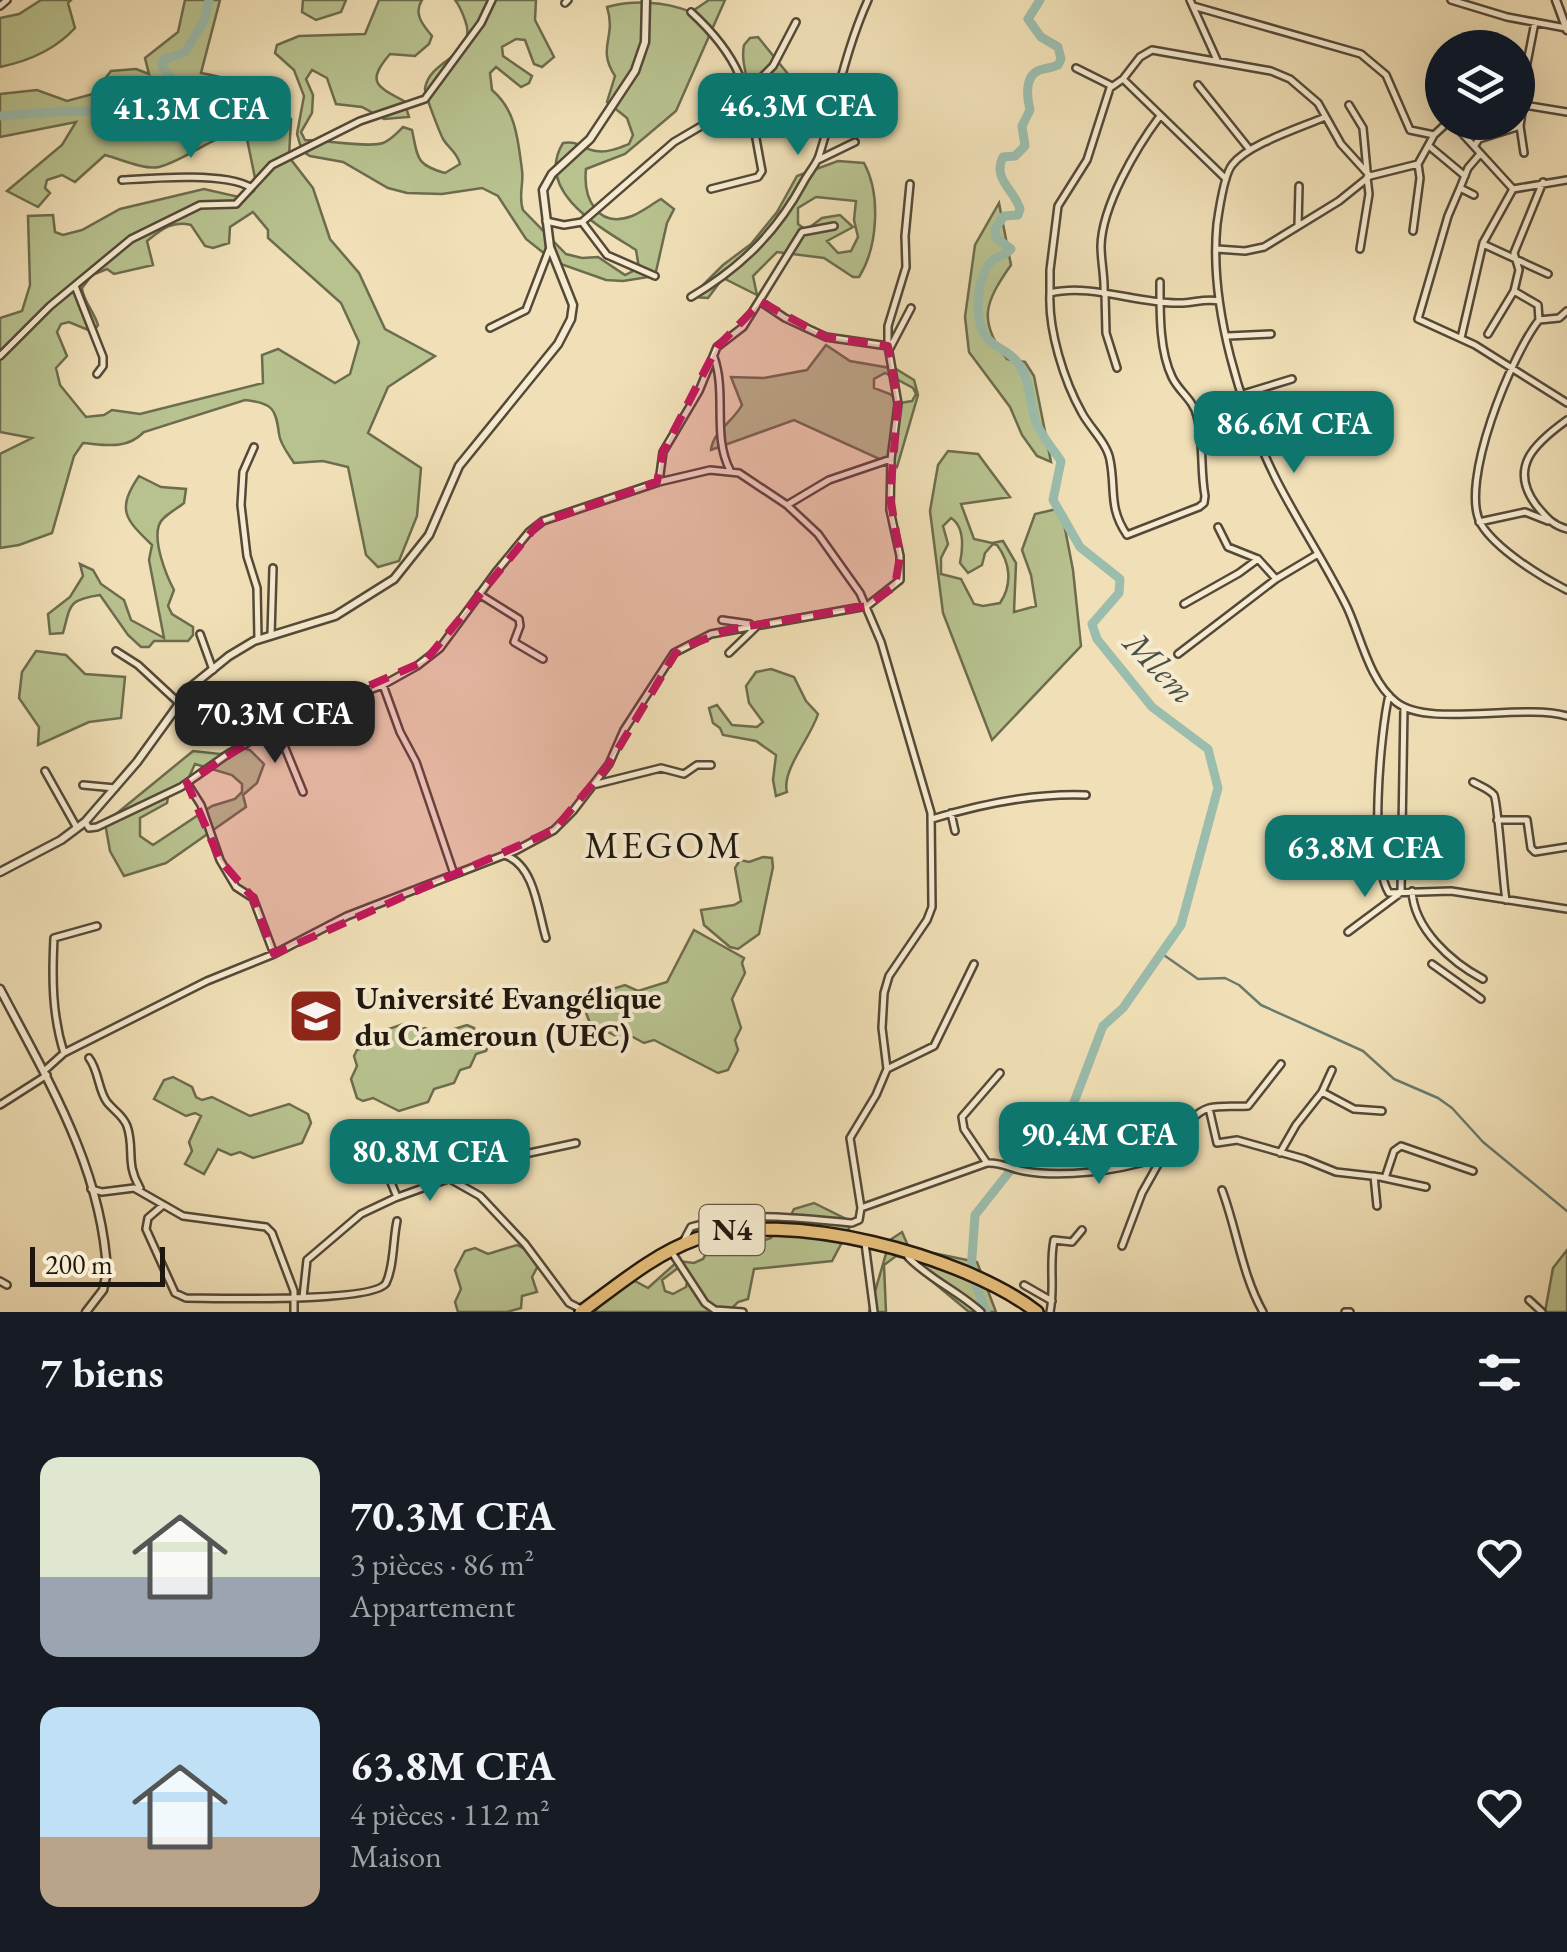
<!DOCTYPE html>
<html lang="fr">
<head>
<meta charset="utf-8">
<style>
  :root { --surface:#171b24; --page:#20242c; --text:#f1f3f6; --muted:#9ea1a6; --accent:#0f766e }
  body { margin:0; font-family:"EB Garamond",serif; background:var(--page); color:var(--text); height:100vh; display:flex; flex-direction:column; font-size:38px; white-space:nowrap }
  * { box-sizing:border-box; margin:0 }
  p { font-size:32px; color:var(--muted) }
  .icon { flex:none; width:55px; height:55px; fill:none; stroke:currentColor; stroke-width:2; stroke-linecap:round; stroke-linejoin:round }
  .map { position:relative; height:1312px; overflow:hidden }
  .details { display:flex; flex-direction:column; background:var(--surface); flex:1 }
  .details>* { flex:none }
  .fabs { position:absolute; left:1425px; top:30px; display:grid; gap:20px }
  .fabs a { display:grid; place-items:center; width:110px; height:110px; border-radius:50%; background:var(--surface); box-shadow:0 10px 40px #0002; font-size:50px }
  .scale { position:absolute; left:30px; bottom:25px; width:135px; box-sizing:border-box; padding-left:10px; border:5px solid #1f170e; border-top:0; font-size:28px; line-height:35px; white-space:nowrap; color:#1f170e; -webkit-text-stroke:8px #f6ebd0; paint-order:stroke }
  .price { position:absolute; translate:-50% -85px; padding:0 22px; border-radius:20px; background:var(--accent); color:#fff; font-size:32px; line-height:65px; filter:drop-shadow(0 2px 5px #0008) }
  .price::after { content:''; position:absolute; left:50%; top:60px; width:30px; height:22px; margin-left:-15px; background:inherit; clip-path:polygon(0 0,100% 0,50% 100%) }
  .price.on { background:#222; color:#fff }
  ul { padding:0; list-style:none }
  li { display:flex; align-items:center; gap:30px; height:250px; padding:0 40px }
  li span { display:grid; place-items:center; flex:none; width:280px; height:200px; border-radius:20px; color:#555 }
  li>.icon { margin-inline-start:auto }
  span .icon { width:120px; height:120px; fill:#fffc; stroke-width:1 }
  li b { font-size:42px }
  h2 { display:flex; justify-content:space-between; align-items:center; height:120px; padding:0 40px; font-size:42px }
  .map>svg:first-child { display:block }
  .green { fill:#b8c28f; stroke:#6c6c4e; stroke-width:2.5; fill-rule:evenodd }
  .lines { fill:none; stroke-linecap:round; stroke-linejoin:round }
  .stream { stroke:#697b6d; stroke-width:2.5 }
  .river { stroke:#9bbdad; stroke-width:9 }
  .minor-casing { stroke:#544938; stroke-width:10 }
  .tertiary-casing { stroke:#544938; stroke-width:11 }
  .trunk-casing { stroke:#1f170e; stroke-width:16 }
  .minor { stroke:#f6ebd0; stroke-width:5 }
  .tertiary { stroke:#f6ebd0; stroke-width:6 }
  .trunk { stroke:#e8c07c; stroke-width:11 }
  .marked { fill:#c2185b; fill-opacity:0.2; stroke:#c2185b; stroke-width:8; stroke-dasharray:20 12; stroke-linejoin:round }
  .labels { text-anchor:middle; stroke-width:8; stroke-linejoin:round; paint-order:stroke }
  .shield { fill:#f6ebd0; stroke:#605748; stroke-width:2.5 }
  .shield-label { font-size:30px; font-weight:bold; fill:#1f170e }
  .poi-label { font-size:32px; font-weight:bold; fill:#1f170e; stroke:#f6ebd0; text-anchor:start }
  .water-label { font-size:35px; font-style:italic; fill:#4a5146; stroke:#f6ebd0 }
  .quarter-label { font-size:38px; letter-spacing:2.5px; fill:#1f170e; stroke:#f6ebd0 }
</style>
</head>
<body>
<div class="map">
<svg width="1567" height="1312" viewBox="0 0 1567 1312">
  <rect width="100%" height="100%" fill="#f1e0b7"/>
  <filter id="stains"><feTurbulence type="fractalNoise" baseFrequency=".002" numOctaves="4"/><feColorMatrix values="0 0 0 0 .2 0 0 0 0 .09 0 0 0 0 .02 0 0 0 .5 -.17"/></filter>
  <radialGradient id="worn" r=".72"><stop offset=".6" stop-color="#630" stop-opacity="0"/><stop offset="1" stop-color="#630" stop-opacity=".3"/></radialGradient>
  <path class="green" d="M41,0H71L68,3L75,28C55,50 29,61 0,67V18L19,14Z
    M185,0H220L201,73C243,81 262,88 291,119L289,157L313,188L330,239L359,273L385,329L435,356L388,387L368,433L421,468L417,516L399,561L378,567L366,555L348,467L323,461L294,463C289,455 280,444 279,434C276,409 273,403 245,400L144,432C126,450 107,445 83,443L74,456L52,533L19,545L0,548V454L32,438L0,432V318L22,311L30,285L28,216L53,215L55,232L63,235L82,230L120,209L204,189L243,198L254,191L256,183L246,134C221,128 188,160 159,167C144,170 120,159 105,155L75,182L62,175L47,180L45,188L50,193L38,207L7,191L62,145L76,122L0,137V94L37,90L67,101L93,94L111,71L136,69L149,74L145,58L178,32ZM253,212L268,230V238L341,303L359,342L350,374L335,383L278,349L262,355L263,383L140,414L112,410L104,415L86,417L60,385L56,368L67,356L57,332L61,324L69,322L93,332L98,325C94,312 83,300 82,288L92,275L107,269L114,274L153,265L147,241C161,230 172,220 191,225L205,246L213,248L229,243L230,227Z
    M303,0H346L341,12L316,20L302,12Z
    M379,0H422C413,14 423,25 432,36L429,44L415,56L390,54C366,82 376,86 404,101L409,117L384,119L362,107L336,104L327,78L312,70L306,79L313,95L312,113L301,132L305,140C323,140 370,148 383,143C391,140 397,133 403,127L412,130C418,157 415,165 445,173L460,164C457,152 449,149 443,139C440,133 424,93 425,88C431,57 479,57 465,20C462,12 460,6 455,0H536L535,20L554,57L542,67L534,64L525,40L516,39L502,47L503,56L532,76L529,83L521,87L496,67L490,73L492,90C516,110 518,140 522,170C524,184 518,196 523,210L566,254L582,258L598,257L625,275L639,268L636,250C603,229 533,192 563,143C577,140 583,149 596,151C607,153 619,148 629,144L633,135L627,118L607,102L615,76C596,47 617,38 607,7C633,0 664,1 691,12L709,0H725L676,111L625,154L586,169C583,198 597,229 632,216C642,212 652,204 661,199L674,209L667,223L655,276L623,281L606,280L555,262L526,239L498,196L482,188L442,194L407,193L388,188L343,162L310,156L302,151L297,134L304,96L294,70L275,53L277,45L299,36L365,34Z
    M758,37L797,85C792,89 784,98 778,101C750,110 740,63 744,45L750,38Z
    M838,161L864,163C881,194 878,247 859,277H853L824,258L777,252L753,276L757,295L723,278L708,298L691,297L723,265L751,244L777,212L797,176ZM816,197L856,201L854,220L858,237L851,251L838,253L827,241L853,227L840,215L822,218L806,230L798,224V208Z
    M999,203L1011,265C985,302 977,321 1007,359L1025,362L1034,376L1051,462L1037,456L1022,435L1010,407L969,352L965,317L975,245Z
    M826,345L850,361L896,369L914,380L918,395L897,467L794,420L711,450C713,431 733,422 742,405L731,377L764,378L807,370ZM885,373L913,388L916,394L912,401L900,403L890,394L874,388V379Z
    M948,451L978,454L1010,497L961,504L974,539L992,543L1003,541L1016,563L1014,612L1036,606L1031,575L1022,550L1035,514L1061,508L1073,570L1081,646L992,740L943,613L930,511L938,465ZM951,518C965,527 963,548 960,563L968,573L982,565L985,553L993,544L997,545C1010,562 1013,584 1000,603L983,606L974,604L961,579L941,574V558L948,544L943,526Z
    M139,476L161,487L186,489L184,503C177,509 162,516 159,525C153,542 166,575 174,590L168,606L172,614L193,627V635L188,641H154L149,647H141L128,635L100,595C67,600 71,605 63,633L50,634L48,614L70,597L83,576L80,564L93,570L101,584L124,600L131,620L164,638L149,560L152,545C125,519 116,510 139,476Z
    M36,651L66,655L85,674L125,677L121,718L89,722L38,745L39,727L19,698L22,672Z
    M771,669L794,677L806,701L818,714C811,737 781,771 787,792L776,796L773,780L776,755L756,741L723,735L720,728L713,723L709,708L717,705L732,725L757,727L763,722L749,703L746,686L756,672Z
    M240,747L250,750L264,764L257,783L243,795L246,807L166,863L124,876L110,851L105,823L193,751L220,754ZM195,764L232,775L242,784V792L235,799L212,806L153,845L140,836V818L167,803L168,797L184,788Z
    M763,857L772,858L773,867L759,934L738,949L730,947L704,925L701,910L734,905L741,901L735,868L740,860L749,862Z
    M694,930L744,958L742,963L745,973L732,999L741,1028L735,1040L738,1050L728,1070L718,1073L654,1040L644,1043L631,1036L622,1039L590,1023L586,1013L590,1007L600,1004L606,991L625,985L638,991L667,982Z
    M403,1024L415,1031L425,1028L438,1034L467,1025L474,1028L477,1038L489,1045L486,1051L476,1054L470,1067L460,1070L454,1083L434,1089L428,1102L399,1111L373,1098L363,1101L357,1098L351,1079L357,1066L354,1056L357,1050L367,1047L374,1034Z
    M173,1077L192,1087L196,1097L202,1100L212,1097L250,1116L289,1104L308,1114L311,1123L302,1143L253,1158L240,1152L231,1155L218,1149L204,1174L185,1164L192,1151L189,1142L201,1116L195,1113L186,1116L154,1099L164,1080Z
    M814,1203L846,1219L849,1229L832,1261L754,1269L748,1299L738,1302L728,1312H595L606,1291L635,1281L648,1288L678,1261L694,1263L703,1259L710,1247L720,1244L733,1250L771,1238L778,1225L788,1221L794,1209ZM682,1265L689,1274L686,1287L673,1294L665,1291L662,1280Z
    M902,1232L909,1248L977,1262L996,1312H969L904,1258L896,1256L884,1265L886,1312H869L890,1240Z
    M517,1245L536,1255L539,1264L532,1277L537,1292L522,1296L521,1308L507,1312H458L455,1302L461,1289L455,1270L465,1251L475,1248L488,1254Z
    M1567,1250V1312H1545L1553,1268Z"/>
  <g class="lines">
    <path class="stream" d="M1161,953L1198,979L1225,978L1239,985L1261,1005L1363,1051L1394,1079L1438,1098L1452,1108L1483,1142L1567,1211"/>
    <path class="river" d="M0,116C26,114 54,111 81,111C107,110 128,122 152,107L158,92L163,89L167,111L179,107L188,96L162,67L163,60L185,52L204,21L209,0
      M986,1312L971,1271L975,1215L1010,1171L1068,1118L1103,1026L1123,1008L1181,925L1218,788L1208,749L1152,707L1097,639L1092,624L1119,593L1120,579L1080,547L1053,500L1061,461C1052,448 1041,435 1036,422C1029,402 1031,380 1018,363C1011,352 997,349 988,339C972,322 976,275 993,260C999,255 1006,256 1011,249L996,238L995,229L1004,216L1018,215L1020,209C1014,189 992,179 1003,157L1015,156L1025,146L1022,126L1030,110C1027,98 1024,75 1040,70C1046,68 1052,68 1058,65L1061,59L1058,47L1041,37L1028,19L1040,0"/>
    <g class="minor-casing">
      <path id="minor" d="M1190,0L1217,60
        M1451,0L1507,17L1566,28
        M565,3L568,0
        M0,6L7,0
        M1193,6L1361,54L1386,75L1410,130L1434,135
        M691,12C749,65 748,99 762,171L758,177L711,189
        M1076,68L1112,86
        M1123,79L1226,179
        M1198,85L1250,150
        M748,91L773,66L796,22
        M1518,104L1567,112
        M1519,104L1535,22
        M1349,105L1363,128L1367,171
        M1523,105L1520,126L1524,153
        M1325,117C1300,128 1248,144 1232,165C1224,175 1219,210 1217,224C1209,306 1240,408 1277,481C1299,524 1326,564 1347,607C1361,637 1369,680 1396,702C1428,728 1521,703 1567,716
        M1459,122L1460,131L1513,189
        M1475,145L1479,139L1520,126
        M1429,146L1465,176
        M818,160L855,142
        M122,180C152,178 225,172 250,187
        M1460,188L1448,216L1418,319L1475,345L1567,403
        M1474,195L1460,188L1468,168L1480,154
        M546,221L564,225L582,222L674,142L749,98
        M582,222L607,255L655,276
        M1298,226L1299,186
        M1413,231L1420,178L1418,164
        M1483,244L1548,274
        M1217,249L1245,251L1264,247L1339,201L1370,176L1418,164L1434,135L1448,122
        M1360,249L1369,194L1367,177
        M1160,282C1160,311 1159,350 1172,377C1179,392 1193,399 1197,416C1204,442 1200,470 1205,496L1204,503L1199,507L1127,535C1108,507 1116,490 1110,460C1107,443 1090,428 1082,413C1064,381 1048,330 1050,293C1091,283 1138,304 1179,303C1194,303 1205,298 1219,301
        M75,286L103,357V366L97,374
        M1050,293V270L1058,206L1087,160L1110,88L1123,79L1140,57L1152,50L1271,71L1290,79L1318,103L1341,144L1370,176
        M1104,294C1105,278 1101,262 1101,246C1102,206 1136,148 1160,116
        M1105,294L1106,333L1117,368
        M691,297C740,268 776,233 803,183C808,173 816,165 819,156C836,103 845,51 868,0
        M761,302L785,318L826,337L888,346
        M1567,311L1559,318L1539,320C1512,354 1458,484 1481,524C1496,549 1541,577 1567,590
        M1539,320L1538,305L1514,291L1519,270L1514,253L1543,182
        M490,328L526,310L549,250
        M1488,334L1514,291
        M1228,336L1271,334
        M1461,338L1483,243L1513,189L1567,180
        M890,348L911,308
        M0,356L50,306L131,239L200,205L236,204L272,165L360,121L425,99L481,23L492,0
        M714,357C727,394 712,436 730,470
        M1243,394L1292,379
        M1567,420C1535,443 1508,467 1536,505C1546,517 1552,525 1567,529
        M254,447L243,472L241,505L247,556L257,588L258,639
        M659,482L663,452L699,391L717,347L743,327L802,232L834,226
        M787,505L829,480L891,459
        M1479,522L1525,512L1548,521
        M1218,527L1228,547L1258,559L1276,579
        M479,594L519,619L520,626L514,642L543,659
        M1184,604L1239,573L1258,559
        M722,620L750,624
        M200,634L213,670
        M271,635L273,568
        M116,651L138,665L179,703
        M729,653L756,627
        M1178,654L1276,579L1318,554
        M383,685L400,732L416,762L454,874
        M1389,695C1380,734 1369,861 1389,893L1451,891L1567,909
        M276,726L303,792
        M45,771L77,828
        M1473,782C1480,786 1489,789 1494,795C1498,801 1503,884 1506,900
        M187,783L201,805L220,860L236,887L253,898L274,954
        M83,785L115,788
        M593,785L661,768L684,774L697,765H711
        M951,813L955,831
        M932,819C981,804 1035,793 1086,795
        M1497,820H1527L1531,848L1535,852L1567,847
        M85,822L89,828L97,827L181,787L228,754L283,722L383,685L417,666L440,648L496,572L529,532L543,521L659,482L710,470L739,473L787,505L818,534L860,593L881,642L931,813L932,907L927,920L889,976L884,993L882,1028L887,1069L876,1095L850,1138L861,1208L859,1220L852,1223C797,1218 745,1210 691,1227L683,1242
        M1338,832L1378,835
        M507,856C535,867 538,912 546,938
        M1412,891C1414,929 1451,962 1483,979
        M1401,892L1404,707
        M1348,932L1399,894
        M1432,964L1481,999
        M64,1053C52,1015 52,978 54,938L97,926
        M89,1058C99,1071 98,1090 107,1102C114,1111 123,1115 127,1126C135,1149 125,1163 140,1188
        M887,1069L934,1046L974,964
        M44,1071L64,1053L207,981L274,954L347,916L515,851L554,830L573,811L609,764L624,730L674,653L711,634L867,606L900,580V556L890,510L891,459L898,404L888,346V326L906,267L905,236L910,184
        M1322,1092L1354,1109L1382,1111
        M0,1105L47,1075
        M1209,1108L1217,1143L1237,1140L1304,1159L1336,1172L1380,1177L1426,1187
        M370,1131L397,1197
        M1280,1153L1296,1125L1322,1092L1332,1070
        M987,1163L964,1129L962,1117L1000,1073
        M1374,1176L1377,1206
        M1385,1178L1394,1151L1401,1146L1473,1171
        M450,1179L480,1196L525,1244L569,1303L581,1309
        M91,1189L102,1192L134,1188L183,1216L266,1227L272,1233L294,1291V1312
        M1222,1190C1237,1230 1242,1275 1263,1312
        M162,1206L148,1218L146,1229L175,1293L186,1298C215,1298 374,1303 386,1283C394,1267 393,1239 397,1221
        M861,1208L987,1163C1002,1162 1011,1169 1024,1171C1063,1178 1116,1171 1154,1159C1177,1152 1183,1116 1209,1108C1221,1105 1235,1107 1248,1106L1281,1064
        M865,1243L874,1312
        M1122,1246L1142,1193L1161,1159
        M671,1251L705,1303L715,1310L743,1312
        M908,1257C929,1279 958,1291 981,1312
        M0,1281L7,1285
        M1024,1285L1052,1301
        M303,1297L307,1260L361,1214L395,1198L506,1158L576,1143
        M1529,1300L1542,1312
        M1050,1312C1055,1288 1049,1264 1054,1240L1072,1242L1082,1230
        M1345,1312H1350"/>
    </g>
    <g class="tertiary-casing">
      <path id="tertiary" d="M1556,0L1567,30
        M0,872L61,840L85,822L137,762L192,686L229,656L254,641L335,616L394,579L429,535L459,466L558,344L571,319L573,305L550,247L543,190L552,174L590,139L635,71L645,42L646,0
        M0,989C47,1079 102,1168 107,1272L103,1290L86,1312"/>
    </g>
    <g class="trunk-casing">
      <path id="trunk" d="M581,1312C617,1286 654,1254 696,1239C786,1208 963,1255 1037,1312"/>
    </g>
    <use href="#minor" class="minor"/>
    <use href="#tertiary" class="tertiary"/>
    <use href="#trunk" class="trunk"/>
  </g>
  <path class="marked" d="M761,302L826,337L888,346L898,404L890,496L900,556L895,586L867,606L732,629L678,649L609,764L554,830L274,954L253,898L220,860L187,783L262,733L425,661L538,524L657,482L663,452L717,347Z"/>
  <defs>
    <g id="university-square" transform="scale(2.875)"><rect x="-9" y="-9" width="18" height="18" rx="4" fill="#8f2418" stroke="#f6ebd0"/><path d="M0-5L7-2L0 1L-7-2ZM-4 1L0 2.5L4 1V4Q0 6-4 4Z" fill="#fff"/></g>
  </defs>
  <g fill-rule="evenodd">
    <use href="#university-square" x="316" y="1016"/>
  </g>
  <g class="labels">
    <rect class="shield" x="699.5" y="1205" width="65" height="50" rx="8"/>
    <g class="shield-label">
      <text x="732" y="1240">N4</text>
    </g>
    <g class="poi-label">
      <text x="355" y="1009">Université Evangélique<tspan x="355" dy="37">du Cameroun (UEC)</tspan></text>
    </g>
    <g class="water-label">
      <text transform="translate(1160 667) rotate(46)" y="12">Mlem</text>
    </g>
    <g class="quarter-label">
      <text x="664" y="858">MEGOM</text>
    </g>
  </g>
  <rect width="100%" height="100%" filter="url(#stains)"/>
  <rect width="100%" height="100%" fill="url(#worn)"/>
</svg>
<div class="fabs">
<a><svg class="icon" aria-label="layers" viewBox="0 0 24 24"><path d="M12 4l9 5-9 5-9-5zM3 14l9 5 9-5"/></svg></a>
</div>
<div class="scale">200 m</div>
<b class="price" style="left:798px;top:158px">46.3M CFA</b>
<b class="price" style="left:191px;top:161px">41.3M CFA</b>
<b class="price" style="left:1294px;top:476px">86.6M CFA</b>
<b class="price on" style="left:275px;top:766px">70.3M CFA</b>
<b class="price" style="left:1365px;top:900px">63.8M CFA</b>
<b class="price" style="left:1099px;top:1187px">90.4M CFA</b>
<b class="price" style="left:430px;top:1204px">80.8M CFA</b>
</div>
<section class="details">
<h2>7 biens<svg class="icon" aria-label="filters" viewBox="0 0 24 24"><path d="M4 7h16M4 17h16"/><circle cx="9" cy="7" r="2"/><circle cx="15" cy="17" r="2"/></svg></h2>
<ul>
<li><span style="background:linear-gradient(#dfe7d0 60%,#9aa5b1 0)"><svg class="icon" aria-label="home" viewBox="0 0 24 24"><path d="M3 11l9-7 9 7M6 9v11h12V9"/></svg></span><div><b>70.3M CFA</b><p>3 pièces · 86 m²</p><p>Appartement</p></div><svg class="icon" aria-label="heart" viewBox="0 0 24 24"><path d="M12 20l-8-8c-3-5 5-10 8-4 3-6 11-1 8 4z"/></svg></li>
<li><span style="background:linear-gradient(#bfe0f5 65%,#b9a48a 0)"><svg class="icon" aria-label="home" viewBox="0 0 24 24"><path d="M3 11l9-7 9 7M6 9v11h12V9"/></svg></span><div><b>63.8M CFA</b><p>4 pièces · 112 m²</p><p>Maison</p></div><svg class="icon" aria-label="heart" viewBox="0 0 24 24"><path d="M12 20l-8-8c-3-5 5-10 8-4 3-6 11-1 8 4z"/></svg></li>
</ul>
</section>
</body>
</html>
